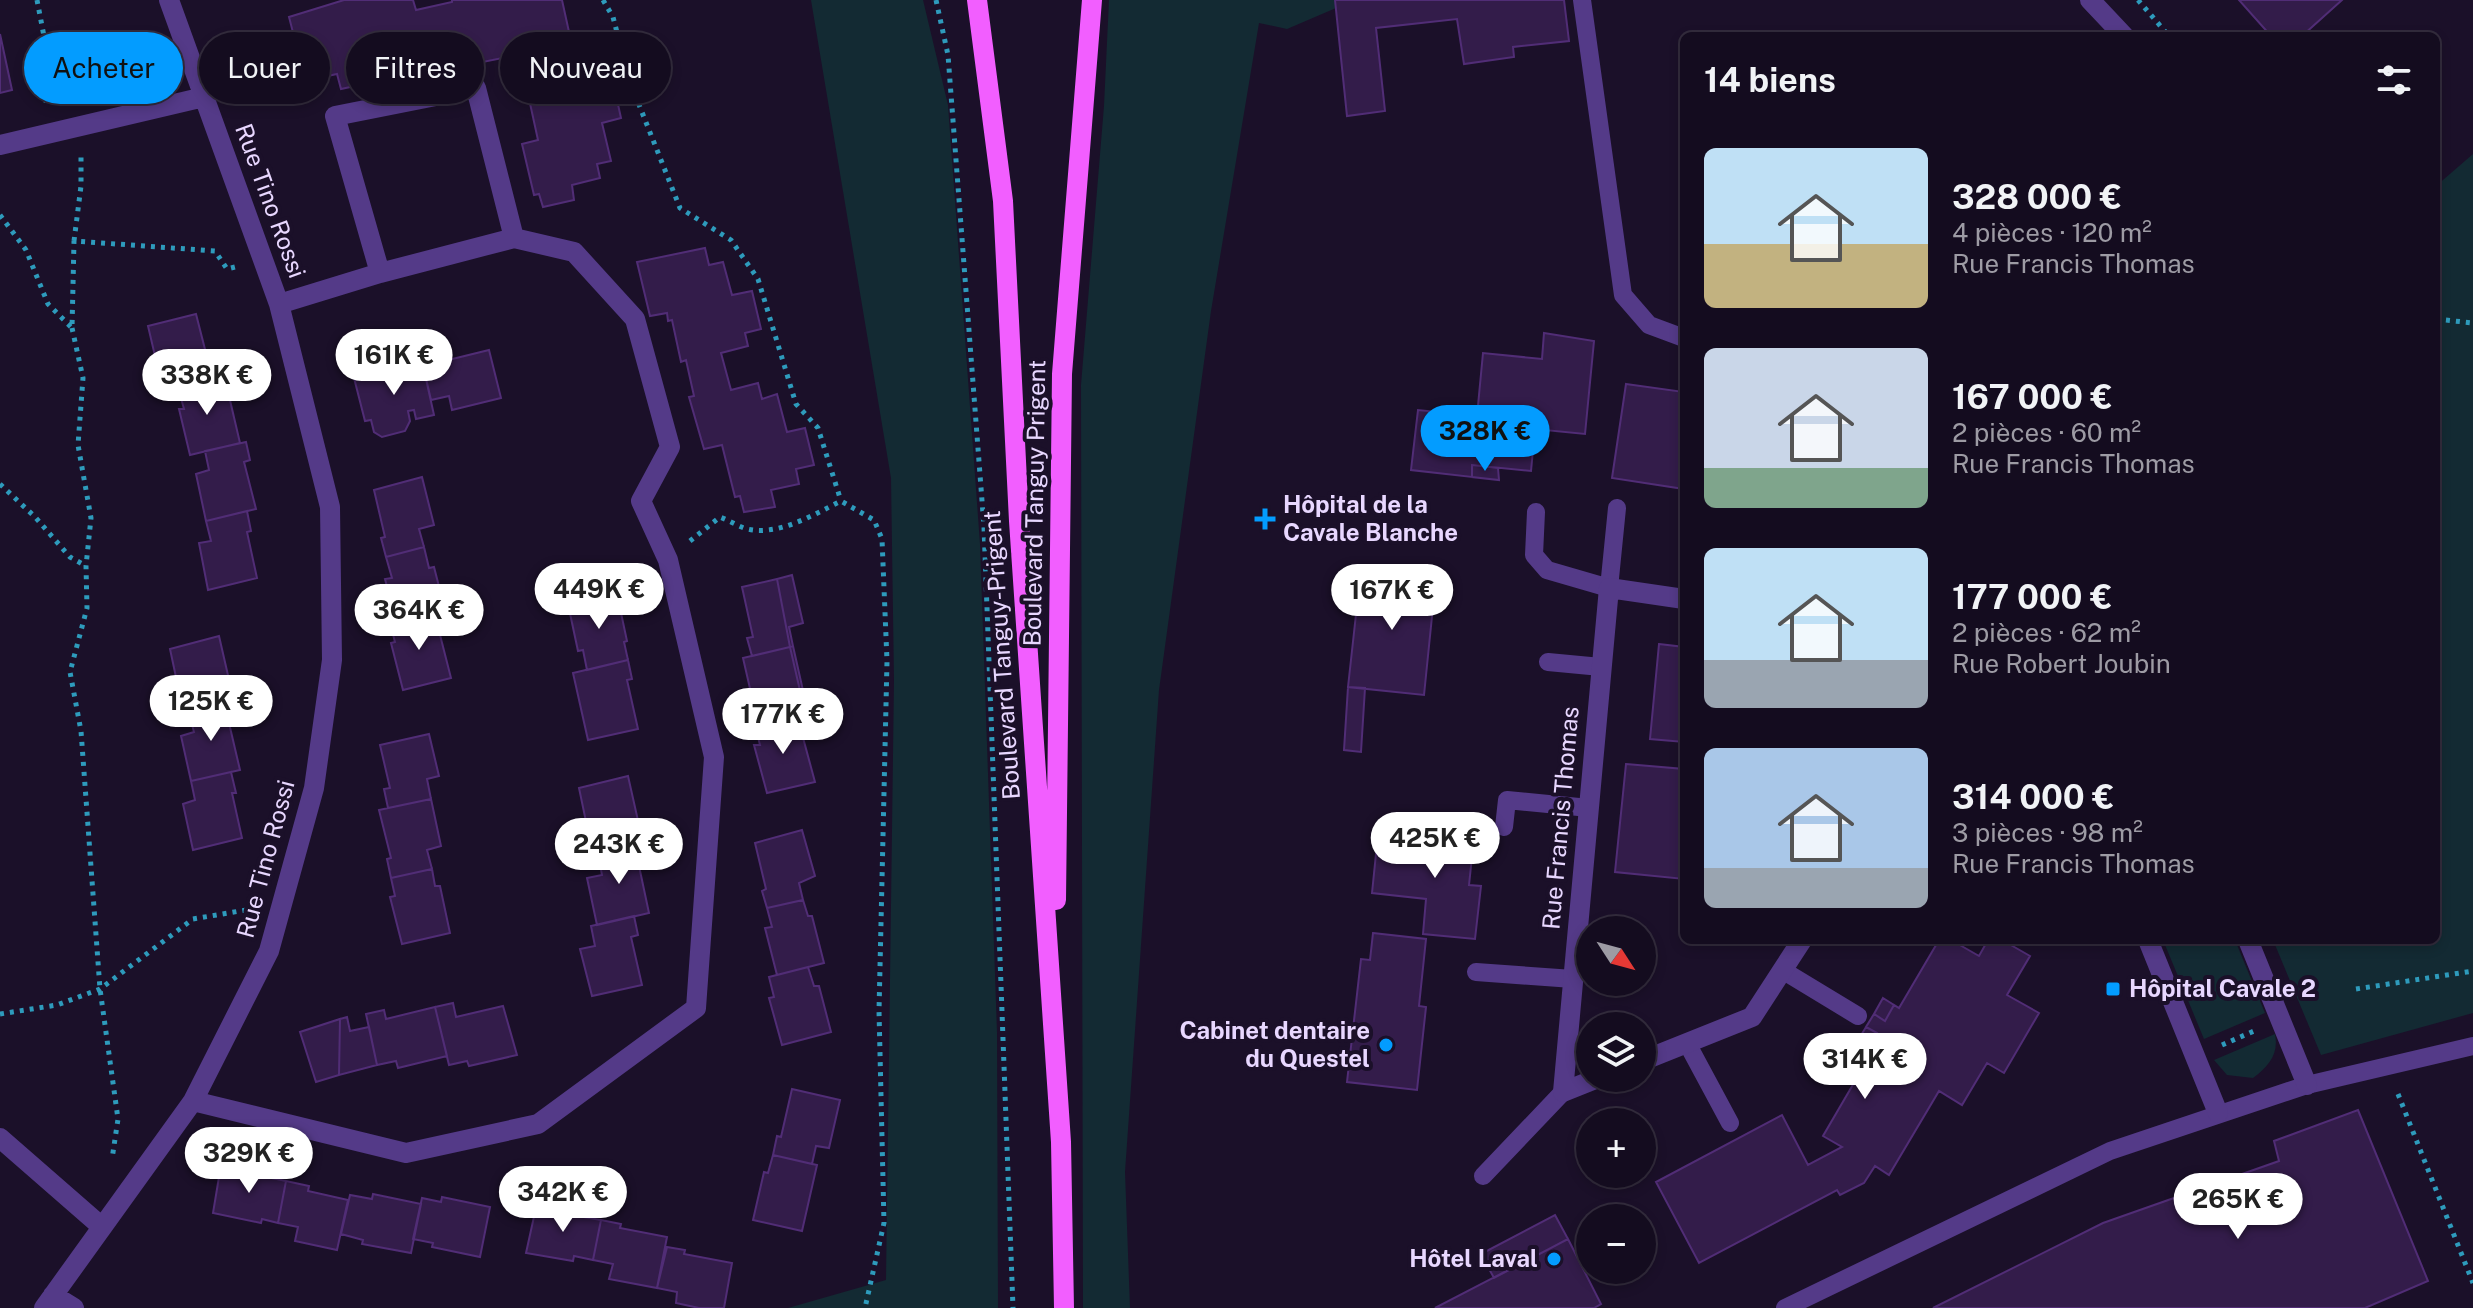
<!DOCTYPE html>
<html lang="fr">
<head>
<meta charset="utf-8">
<style>
  :root { --surface:#140c1f; --page:#211a2c; --text:#f1f3f6; --muted:#9d9ba4; --line:#332c3d; --accent:#039cff }
  body { margin:0; font-family:"Public Sans",sans-serif; background:var(--page); color:var(--text); height:100vh; display:flex; flex-direction:column; font-size:30px; white-space:nowrap }
  * { box-sizing:border-box; margin:0 }
  p { font-size:26px; color:var(--muted) }
  .icon { flex:none; width:44px; height:44px; fill:none; stroke:currentColor; stroke-width:2; stroke-linecap:round; stroke-linejoin:round }
  .map { position:relative; flex:1; overflow:hidden }
  .panel { position:absolute; left:1680px; top:32px; width:760px; height:912px; display:flex; flex-direction:column; background:var(--surface); border-radius:12px; box-shadow:0 4px 12px #0003,0 0 0 2px var(--line) }
  .panel>* { flex:none }
  .top-card { position:absolute; left:24px; top:32px; width:760px; height:72px; display:flex; gap:16px }
  .needle { width:52px; rotate:126deg }
  .controls { position:absolute; left:1576px; top:916px; display:grid; gap:16px }
  .controls a { display:grid; place-items:center; width:80px; height:80px; border-radius:50%; background:var(--surface); box-shadow:0 4px 12px #0003,0 0 0 2px var(--line); font-size:40px }
  .price { position:absolute; translate:-50% -68px; padding:0 18px; border-radius:28px; background:#fff; color:#222; font-size:26px; line-height:52px; filter:drop-shadow(0 2px 4px #0008) }
  .price::after { content:''; position:absolute; left:50%; top:48px; width:24px; height:18px; margin-left:-12px; background:inherit; clip-path:polygon(0 0,100% 0,50% 100%) }
  .price.current { background:var(--accent); color:#111 }
  ul { padding:0; list-style:none }
  li { display:flex; align-items:center; gap:24px; height:200px; padding:0 24px }
  li span { display:grid; place-items:center; flex:none; width:224px; height:160px; border-radius:12px; color:#555 }
  li>.icon { margin-inline-start:auto }
  span .icon { width:96px; height:96px; fill:#fffc; stroke-width:1 }
  li b { font-size:34px }
  h2 { display:flex; justify-content:space-between; align-items:center; height:96px; padding:0 24px; font-size:34px }
  .pill { padding:0 28px; border-radius:36px; background:var(--surface); box-shadow:0 4px 12px #0003,0 0 0 2px var(--line); font-size:28px; line-height:72px }
  .pill.current { background:var(--accent); color:#111 }
  .map>svg:first-child { display:block }
  .green { fill:#132a33 }
  .building { fill:#331c4a; stroke:#512d76; stroke-width:2 }
  .lines { fill:none; stroke-linecap:round; stroke-linejoin:round }
  .path { stroke:#2e9bbc; stroke-width:5; stroke-dasharray:4 6; stroke-linecap:butt }
  .service { stroke:#543a88; stroke-width:18 }
  .minor { stroke:#543a88; stroke-width:20 }
  .primary { stroke:#f25eff; stroke-width:20 }
  .poi-dot { fill:#039cff; stroke:#1b1029; stroke-width:3 }
  .labels { text-anchor:middle; stroke-width:8; stroke-linejoin:round; paint-order:stroke }
  .street-label { font-size:24px; fill:#e8d7ff; stroke:#1b1029 }
  .poi-label { font-size:24px; font-weight:bold; fill:#e8d7ff; stroke:#1b1029; text-anchor:start }
</style>
</head>
<body>
<div class="map">
<svg width="2473" height="1308" viewBox="0 0 2473 1308">
  <rect width="100%" height="100%" fill="#1b1029"/>
  <path class="green" d="M811,0H923L948,105L980,544L997,1032L998,1308H788L886,1280L894,680L891,478Z
    M1109,0H1335L1336,8L1287,29L1259,23L1211,311L1159,690L1125,1172L1130,1308H1083L1081,385L1104,106Z
    M2473,154V1013L2321,1055L2273,940H2436V186Z
    M2163,940H2235L2265,1013L2204,1039Z
    M2275,1034C2279,1054 2269,1066 2253,1078L2227,1075L2214,1060Z"/>
  <path class="building" d="M344,0H413L416,10L452,2V0H562L571,41L557,44L565,76L593,70L598,85L613,82L621,118L602,123L611,161L597,164L600,178L572,185L574,200L543,207L539,194L534,195L522,144L538,140L526,85L529,84L525,71L522,72L518,55L468,65L466,62L448,66L442,42L424,47L425,51L374,63L378,81L341,89L337,74L323,77L322,71L304,75L289,17Z
    M1335,0H1564L1569,41L1513,47L1514,57L1464,64L1457,19L1376,28L1385,111L1347,116Z
    M2239,0H2342L2302,36H2271Z
    M0,34L12,90L0,93Z
    M705,248L709,265L723,262L732,295L752,291L761,329L745,333L748,346L721,353L731,390L758,383L762,399L777,394L787,432L805,428L814,465L796,469L799,484L771,490L775,507L744,512L740,496L735,497L722,445L704,449L689,397L694,396L686,360L681,362L672,320L668,321L667,313L650,316L637,262Z
    M196,314L208,361L214,360L218,378L178,387L174,370L159,373L148,326Z
    M1544,333L1594,341L1585,434L1535,429L1531,471L1472,465V477L1411,470L1418,410L1477,416L1483,353L1542,359Z
    M489,350L501,398L452,410L449,396L431,400L422,361L439,358L440,362Z
    M422,361L434,415L416,419L414,410L408,411L410,421L405,431L382,437L374,432L371,420L365,421L353,374L403,363L404,366Z
    M218,378L223,397L229,396L240,443L190,455L179,409H184L178,387Z
    M1626,384L1684,392V489L1612,478Z
    M246,442L250,460L244,462L256,509L206,521L196,474L209,470L205,451Z
    M1472,465L1498,468L1499,480L1472,477Z
    M422,477L434,525L419,529L424,547L386,557L381,538L385,537L374,490Z
    M247,511L251,531L247,532L257,578L208,590L199,543L211,541L206,521Z
    M424,547L429,568L434,567L445,610L396,621L385,579L392,578L386,557Z
    M1361,569L1436,577L1424,695L1348,687Z
    M792,575L803,623L789,627L793,646L790,647L777,579Z
    M777,579L790,647L752,656L747,638L753,637L742,587Z
    M617,594L627,641L624,642L628,660L587,670L583,650L578,651L568,604Z
    M431,613L435,632L439,631L451,678L403,690L391,643L395,642L390,623Z
    M219,636L230,684L225,685L230,703L189,713L185,695L180,696L170,649Z
    M1659,644L1684,647V742L1650,739Z
    M793,646L804,695H801L790,647Z
    M790,647L801,695L790,698L794,716L755,725L750,707L754,706L743,658Z
    M628,660L632,679L627,680L638,729L588,740L573,673Z
    M1348,687L1365,688L1361,752L1344,750Z
    M185,695L189,713L176,716L171,698Z
    M230,703L234,721L229,723L240,770L191,781L181,736L194,732L189,713Z
    M794,716L798,736L802,734L815,782L767,793L754,745H760L755,725Z
    M429,734L439,776L427,779L431,799L388,808L384,789L390,788L380,745Z
    M1626,764L1684,769V879L1615,872Z
    M231,772L236,793H232L242,838L193,850L183,804L195,800L191,781Z
    M628,776L639,825L636,826L640,845L598,854L593,835L589,836L579,788Z
    M431,799L441,846L427,850L432,869L391,878L387,859L391,858L379,810Z
    M1448,817L1476,819L1469,885L1481,886L1475,939L1423,934L1426,899L1372,893L1377,844L1444,851Z
    M802,830L815,876L799,883L803,900L767,908L762,891L766,889L755,843Z
    M640,845L644,864L639,866L649,913L597,925L587,878L602,875L598,854Z
    M432,869L435,886H440L450,933L402,944L390,897L395,896L391,878Z
    M803,900L808,916H812L824,963L777,975L765,928L772,927L767,908Z
    M634,916L638,935L631,937L642,985L592,996L580,949L595,946L591,926Z
    M1373,933L1426,939L1419,1006L1426,1007L1417,1090L1347,1082L1361,959L1370,960Z
    M1939,940H1951L1979,956L1988,940H2002L2030,956L2007,995L2039,1013L2004,1073L1987,1063L1962,1105L1939,1091L1889,1175L1875,1166L1864,1183L1840,1195L1837,1190L1699,1263L1656,1182L1782,1115L1808,1165L1842,1147L1823,1136L1872,1052L1868,1049L1877,1033L1866,1027L1874,1014L1885,1021L1894,1005L1899,1008Z
    M808,967L814,986H819L831,1032L782,1045L769,998L774,997L769,977Z
    M1883,998L1894,1005L1885,1021L1874,1014Z
    M453,1003L456,1017L503,1006L517,1055L469,1066L467,1061L449,1065L435,1007Z
    M435,1007L447,1056L398,1068L396,1061L377,1065L366,1014L384,1010L386,1019Z
    M347,1017L350,1031L369,1027L377,1065L339,1075L340,1019Z
    M340,1019L339,1075L316,1082L300,1032Z
    M1866,1027L1877,1033L1868,1049L1857,1042Z
    M792,1089L840,1100L829,1148L816,1146L812,1164L773,1155L777,1136L781,1137Z
    M2358,1110L2428,1281L2365,1308H1933L2103,1223L2279,1161L2274,1141Z
    M2358,1110L2428,1281L2365,1308H1933L2103,1223L2279,1161L2274,1141Z
    M773,1155L817,1165L802,1231L753,1220L764,1172L768,1173Z
    M221,1165L271,1174V1178L286,1181L278,1223L262,1219L261,1223L213,1213Z
    M286,1181L309,1186L308,1191L348,1200L337,1250L295,1241L298,1227L278,1223Z
    M373,1194L421,1204L411,1253L362,1244L363,1240L341,1234L350,1195L372,1199Z
    M442,1197L490,1207L480,1257L432,1247L433,1243L413,1239L422,1198L441,1202Z
    M537,1203L584,1212L583,1217L601,1220L593,1260L574,1256L573,1261L526,1253Z
    M1555,1215L1568,1239L1494,1278L1481,1254Z
    M601,1220L621,1224L620,1228L667,1237L657,1288L609,1279L613,1264L593,1260Z
    M1568,1239L1601,1304L1594,1308H1435Z
    M667,1247L685,1250L684,1254L732,1263L724,1308H699L676,1303L677,1292L657,1288Z"/>
  <g class="lines">
    <path class="path" d="M37,0L48,57L46,106
      M603,0L613,17L630,82L680,208L731,240L758,279L796,404L818,428L841,501
      M936,0L948,55L984,527L1013,1308
      M2138,0L2169,36
      M0,215L26,250L48,304L72,328L74,241L215,251L227,269L235,267
      M74,241L81,186V156
      M2436,319L2473,323
      M72,328L83,378L78,445L91,518L86,566L87,608L70,672L81,731L100,989L118,1119L112,1159
      M0,484L35,517L70,557L86,566
      M690,541L720,517C728,520 736,525 744,528C775,538 813,515 841,501L874,520L882,539L887,661L879,1011L884,1223L865,1308
      M2356,989L2473,971
      M0,1014L57,1005L100,989L193,919L252,909
      M2222,1045L2254,1031
      M2398,1094L2473,1283"/>
    <path class="service" d="M1582,0L1623,295L1649,325L1684,338
      M1536,512L1534,555L1547,570L1609,588L1617,508
      M1548,662L1601,667
      M1504,827L1507,800L1589,808
      M1782,970L1858,1016
      M1476,972L1573,979
      M1687,1043L1730,1123
      M1483,1176L1563,1092
      M1785,1308L2110,1151L2307,1085L2473,1046"/>
    <path class="minor" d="M2090,0L2124,36
      M0,145L204,97
      M380,273L335,116L476,88L514,238
      M2148,940L2218,1113
      M2248,940L2307,1085
      M1642,1061L1752,1017L1802,940
      M1598,1078L1563,1092L1609,588L1684,599
      M193,1101L406,1153L538,1124L696,1008L714,757L668,560L641,501L670,447L635,319L574,252L514,238L380,273L279,304
      M0,1138L102,1227
      M53,1295L74,1308
      M44,1308L193,1101L269,951L314,788L332,660L330,507L279,304L169,0"/>
    <path class="primary" d="M977,0L1003,201L1019,521L1061,1142L1064,1308
      M1056,900L1062,374L1092,0"/>
  </g>
  <g class="poi-dot">
    <path d="M1261 507h8v8h8v8h-8v8h-8v-8h-8v-8h8z"/>
    <rect x="2105" y="981" width="16" height="16" rx="4"/>
    <circle cx="1386" cy="1045" r="8"/>
    <circle cx="1554" cy="1259" r="8"/>
  </g>
  <g class="labels">
    <g class="street-label">
      <text transform="translate(270 201) rotate(70)" y="8">Rue Tino Rossi</text>
      <text transform="translate(1035 503) rotate(-89)" y="8">Boulevard Tanguy Prigent</text>
      <text transform="translate(1002 655) rotate(-94)" y="8">Boulevard Tanguy-Prigent</text>
      <text transform="translate(1561 818) rotate(-85)" y="8">Rue Francis Thomas</text>
      <text transform="translate(266 859) rotate(-75)" y="8">Rue Tino Rossi</text>
    </g>
    <g class="poi-label">
      <text x="1283" y="513">Hôpital de la<tspan x="1283" dy="28">Cavale Blanche</tspan></text>
      <text x="2129" y="997">Hôpital Cavale 2</text>
      <text x="1370" y="1039" text-anchor="end">Cabinet dentaire<tspan x="1370" dy="28">du Questel</tspan></text>
      <text x="1538" y="1267" text-anchor="end">Hôtel Laval</text>
    </g>
  </g>
</svg>
<div class="controls">
<a><svg class="needle" viewBox="-14 -14 28 28"><path d="M0-13l5 13h-10z" fill="#e53935"/><path d="M0 13l5-13h-10z" fill="#9d9ba4"/></svg></a>
<a><svg class="icon" aria-label="layers" viewBox="0 0 24 24"><path d="M12 4l9 5-9 5-9-5zM3 14l9 5 9-5"/></svg></a>
<a>+</a>
<a>−</a>
</div>
<b class="price" style="left:394px;top:397px">161K €</b>
<b class="price" style="left:207px;top:417px">338K €</b>
<b class="price current" style="left:1485px;top:473px">328K €</b>
<b class="price" style="left:599px;top:631px">449K €</b>
<b class="price" style="left:1392px;top:632px">167K €</b>
<b class="price" style="left:419px;top:652px">364K €</b>
<b class="price" style="left:211px;top:743px">125K €</b>
<b class="price" style="left:783px;top:756px">177K €</b>
<b class="price" style="left:1435px;top:880px">425K €</b>
<b class="price" style="left:619px;top:886px">243K €</b>
<b class="price" style="left:1865px;top:1101px">314K €</b>
<b class="price" style="left:249px;top:1195px">329K €</b>
<b class="price" style="left:563px;top:1234px">342K €</b>
<b class="price" style="left:2238px;top:1241px">265K €</b>
<div class="top-card">
<a class="pill current">Acheter</a>
<a class="pill">Louer</a>
<a class="pill">Filtres</a>
<a class="pill">Nouveau</a>
</div>
<section class="panel">
<h2>14 biens<svg class="icon" aria-label="filters" viewBox="0 0 24 24"><path d="M4 7h16M4 17h16"/><circle cx="9" cy="7" r="2"/><circle cx="15" cy="17" r="2"/></svg></h2>
<ul>
<li><span style="background:linear-gradient(#bfe0f5 60%,#c2b280 0)"><svg class="icon" aria-label="home" viewBox="0 0 24 24"><path d="M3 11l9-7 9 7M6 9v11h12V9"/></svg></span><div><b>328 000 €</b><p>4 pièces · 120 m²</p><p>Rue Francis Thomas</p></div></li>
<li><span style="background:linear-gradient(#c9d6e8 75%,#7fa58c 0)"><svg class="icon" aria-label="home" viewBox="0 0 24 24"><path d="M3 11l9-7 9 7M6 9v11h12V9"/></svg></span><div><b>167 000 €</b><p>2 pièces · 60 m²</p><p>Rue Francis Thomas</p></div></li>
<li><span style="background:linear-gradient(#bfe0f5 70%,#9aa5b1 0)"><svg class="icon" aria-label="home" viewBox="0 0 24 24"><path d="M3 11l9-7 9 7M6 9v11h12V9"/></svg></span><div><b>177 000 €</b><p>2 pièces · 62 m²</p><p>Rue Robert Joubin</p></div></li>
<li><span style="background:linear-gradient(#a9c7e8 75%,#9aa5b1 0)"><svg class="icon" aria-label="home" viewBox="0 0 24 24"><path d="M3 11l9-7 9 7M6 9v11h12V9"/></svg></span><div><b>314 000 €</b><p>3 pièces · 98 m²</p><p>Rue Francis Thomas</p></div></li>
</ul>
</section>
</div>
</body>
</html>
